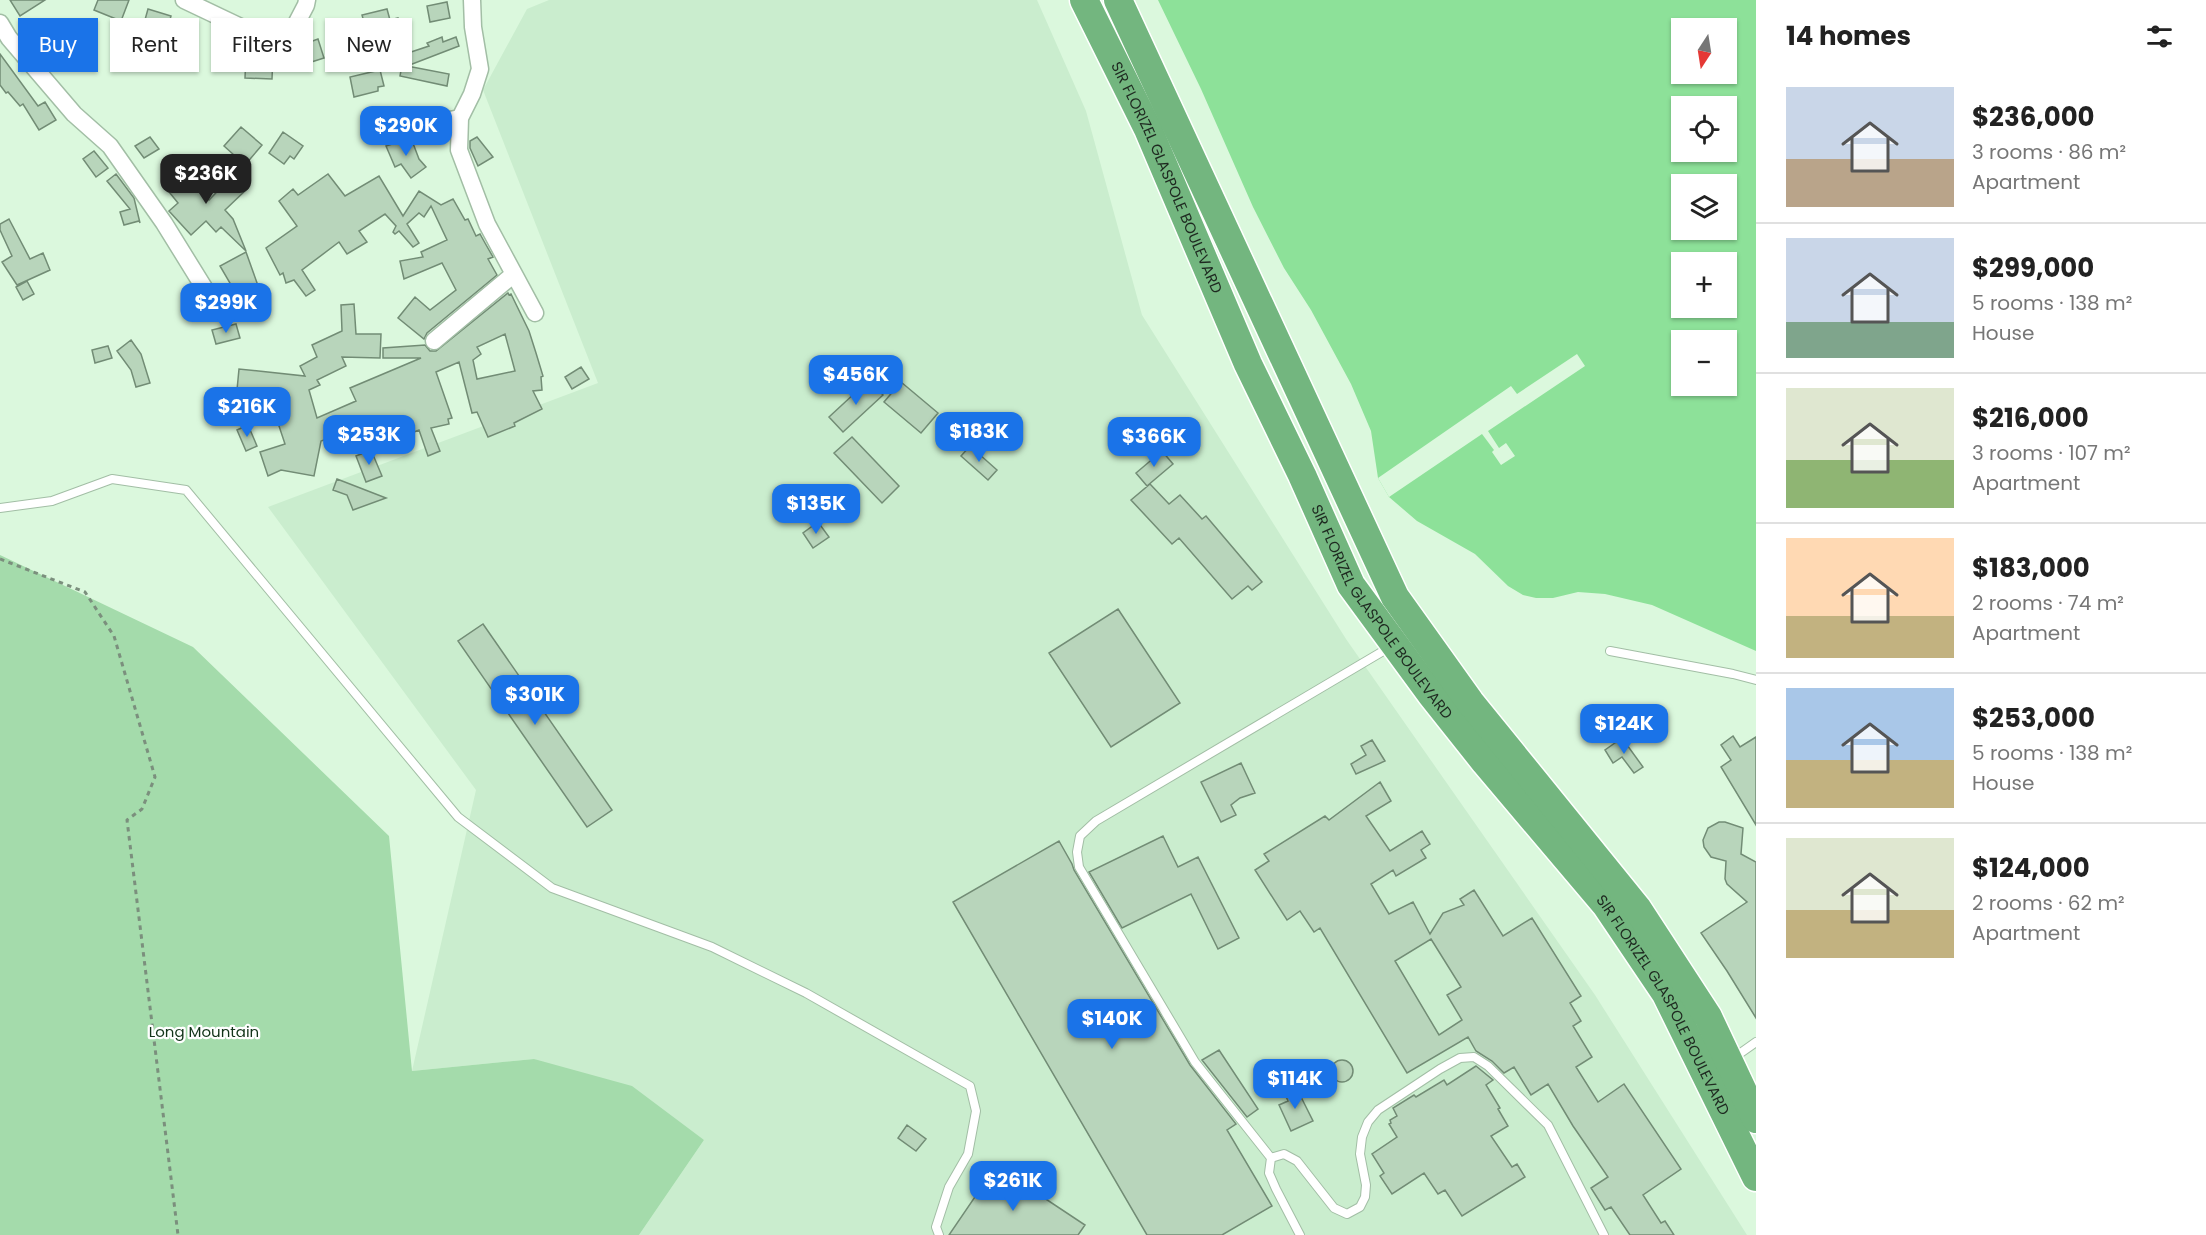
<!DOCTYPE html>
<html lang="en">
<head>
<meta charset="utf-8">
<style>
  :root { --surface:#fff; --page:#f6f6f6; --text:#222; --muted:#767676; --line:#e0e0e0; --accent:#1a73e8 }
  body { margin:0; font-family:Poppins,sans-serif; background:var(--page); color:var(--text); height:100vh; display:flex; flex-direction:column; font-size:22px; white-space:nowrap }
  * { box-sizing:border-box; margin:0 }
  p { font-size:20px; color:var(--muted) }
  .icon { flex:none; width:33px; height:33px; fill:none; stroke:currentColor; stroke-width:2; stroke-linecap:round; stroke-linejoin:round }
  .map { position:relative; flex:1; overflow:hidden }
  .details { display:flex; flex-direction:column; background:var(--surface); width:450px }
  .details>* { flex:none }
  .hud { position:absolute; left:18px; top:18px; width:570px; height:54px; display:flex; gap:12px }
  .needle { width:39px; rotate:192deg }
  .fabs { position:absolute; left:1671px; top:18px; display:grid; gap:12px }
  .fabs a { display:grid; place-items:center; width:66px; height:66px; border-radius:0px; background:var(--surface); box-shadow:0 2px 4px #0004; font-size:30px }
  .price { position:absolute; translate:-50% -51px; padding:0 14px; border-radius:12px; background:var(--accent); color:#fff; font-size:20px; line-height:39px; filter:drop-shadow(0 2px 3px #0008) }
  .price::after { content:''; position:absolute; left:50%; top:36px; width:18px; height:14px; margin-left:-9px; background:inherit; clip-path:polygon(0 0,100% 0,50% 100%) }
  .price.current { background:#222; color:#fff }
  ul { padding:0; list-style:none }
  li { display:flex; align-items:center; gap:18px; height:150px; padding:0 30px }
  li+li { border-top:2px solid var(--line) }
  li span { display:grid; place-items:center; flex:none; width:168px; height:120px; border-radius:0px; color:#555 }
  li>.icon { margin-inline-start:auto }
  span .icon { width:72px; height:72px; fill:#fffc; stroke-width:1 }
  li b { font-size:26px }
  h2 { display:flex; justify-content:space-between; align-items:center; height:72px; padding:0 30px; font-size:26px }
  .chip { padding:0 21px; border-radius:0px; background:var(--surface); box-shadow:0 2px 4px #0004; font-size:21px; line-height:54px }
  .chip.current { background:var(--accent); color:#fff }
  main { display:flex; flex:1; min-height:0 }
  .map>svg:first-child { display:block }
  .built { fill:#caedce }
  .green { fill:#a4dbab }
  .water { fill:#8de199; fill-rule:evenodd }
  .pier { fill:#dbf8dd }
  .building { fill:#b8d5bb; stroke:#728c75; stroke-width:1.5; fill-rule:evenodd }
  .lines { fill:none; stroke-linecap:round; stroke-linejoin:round }
  .service-casing { stroke:#a2bea5; stroke-width:10 }
  .minor-casing { stroke:#a2bea5; stroke-width:19 }
  .trunk-casing { stroke:#fff; stroke-width:31 }
  .path { stroke:#7b8f7d; stroke-width:3; stroke-dasharray:4.5 4.5; stroke-linecap:butt }
  .service { stroke:#fff; stroke-width:8 }
  .minor { stroke:#fff; stroke-width:16 }
  .trunk { stroke:#73b67f; stroke-width:28 }
  .labels { text-anchor:middle; stroke-width:4.5; stroke-linejoin:round; paint-order:stroke }
  .street-label { font-size:15px; fill:#1e2920; stroke:#fff }
  .park-label { font-size:15px; fill:#123419; stroke:#fff }
</style>
</head>
<body>
<main>
<div class="map">
<svg width="1756" height="1235" viewBox="0 0 1756 1235">
  <rect width="100%" height="100%" fill="#dbf8dd"/>
  <path class="built" d="M549,0H1037L1086,111L1142,315L1346,639L1595,995L1747,1235H639L704,1140L534,1059L412,1071L476,790L268,507L598,383L483,90L527,9Z"/>
  <path class="green" d="M0,555L193,647L389,836L412,1071L534,1059L632,1086L704,1140L639,1235H0Z"/>
  <path class="water" d="M1158,0H1756V651L1652,605L1605,594L1578,592L1553,598H1536L1523,595L1508,586L1475,554L1417,521L1389,497L1378,478L1371,431L1351,384L1311,310L1284,268L1253,207L1201,89ZM1682,28H1726V74H1682ZM1682,106H1726V152H1682ZM1682,184H1726V230H1682ZM1682,262H1726V308H1682ZM1682,340H1726V386H1682Z"/>
  <path class="pier" d="M1577,354L1585,366L1488,431L1499,448L1506,443L1515,456L1501,465L1492,452L1494,450L1482,434L1389,497L1378,478L1511,386L1517,394Z"/>
  <path class="building" d="M10,0H45L20,16Z
    M98,0H129L121,21L94,10Z
    M447,2L450,18L430,22L427,6Z
    M148,9L171,16L164,41L141,34Z
    M387,9L390,20L398,18L401,29L393,31L395,41L371,47L362,15Z
    M45,30L59,49L47,57L33,38Z
    M442,37L443,42L456,37L459,46L407,66L449,74L447,86L400,76L402,65L406,66L402,55L429,46L427,43Z
    M318,39L324,58L305,64L299,46Z
    M0,54L38,106L45,102L56,120L39,130L23,104L20,106L8,92L6,93L0,85Z
    M246,54L273,55L272,79L245,78Z
    M380,70L384,86L378,87V91L354,97L350,77Z
    M241,127L262,145L245,165L224,146Z
    M283,132L303,146L294,159L290,156L284,164L269,153Z
    M150,137L159,149L144,158L135,146Z
    M477,137L493,157L478,166L470,148V141Z
    M411,138L419,159L426,167L411,178L401,164L395,167L386,146Z
    M94,151L108,168L96,177L83,159Z
    M186,171L209,200L234,174L248,188L225,210L233,219L246,251L221,227L216,232L206,221L191,235L169,211L178,203L165,187Z
    M116,174L134,198L140,223L139,221L124,225L120,212L130,209L107,181Z
    M328,174L345,196L379,176L403,216L419,191L441,205L453,199L465,220L468,219L476,236L480,234L485,243L493,257L488,259L497,275L427,333L424,339L398,318L415,297L430,310L456,290L442,263L404,279L400,261L423,257L421,252L447,240L431,206L424,217L419,213L407,224L419,243L413,247L399,231L395,234L393,232L396,226L385,214L359,231L367,242L347,254L339,242L302,270L315,290L306,296L294,280L286,283L283,273L280,275L266,248L297,226L279,201L293,189L298,195Z
    M9,219L30,259L43,253L50,270L17,285L2,262L12,256L0,230V224Z
    M246,252L266,308L236,319L224,285L230,283L220,266Z
    M27,281L34,294L23,300L16,287Z
    M508,293L509,295L511,294L529,331L536,353L543,376L541,377L542,390L533,391L542,409L514,423L515,426L488,437L477,412L472,413L459,362L436,372L452,418L448,419L449,424L431,428L440,451L428,456L419,430L409,434L407,430L369,446L358,420L328,433L330,438L321,441L314,476L281,470L268,476L260,452L285,444L275,414L288,408L242,405L243,391L237,390L239,369L305,376L300,366L317,357L312,345L342,331L341,305L354,304L356,334H381L380,358L342,357L346,366L317,380L320,385L309,390L317,418L356,401L350,388L421,358H383V348L425,345L430,351H436ZM505,334L515,371L477,379L473,360L481,354L477,347Z
    M236,324L240,338L216,344L212,330Z
    M131,340L141,354L150,383L136,387L131,370L117,351Z
    M108,346L112,358L95,363L92,350Z
    M581,367L589,379L572,389L565,377Z
    M869,380L883,395L843,432L829,417Z
    M901,382L938,413L921,433L884,402Z
    M248,425L257,446L246,451L237,430Z
    M852,437L899,486L882,503L834,453Z
    M970,446L997,470L988,480L961,456Z
    M371,450L382,476L366,482L356,456Z
    M1162,451L1173,464L1147,486L1136,473Z
    M337,479L386,498L353,510L347,495L333,490Z
    M1150,484L1169,504L1180,495L1202,519L1206,516L1262,582L1252,590L1248,586L1232,599L1179,538L1172,544L1131,500Z
    M818,522L829,537L813,548L803,533Z
    M1118,609L1180,703L1111,747L1049,653Z
    M483,624L612,810L587,827L458,641Z
    M1733,736L1740,747L1756,737V825L1721,767L1731,760L1721,745Z
    M1622,738L1643,767L1634,773L1622,757L1613,763L1605,750Z
    M1372,740L1385,761L1356,774L1351,764L1366,755L1361,746Z
    M1241,763L1255,793L1240,798L1231,805L1236,815L1221,822L1201,782Z
    M1380,782L1391,801L1366,816L1390,851L1422,831L1430,844L1421,850L1426,858L1396,876L1393,870L1371,884L1389,914L1413,902L1430,934L1443,913L1464,905L1460,899L1474,890L1503,936L1532,918L1581,996L1570,1003L1581,1021L1573,1026L1592,1057L1576,1067L1598,1102L1624,1084L1681,1169L1643,1195L1661,1223L1665,1221L1674,1235H1630L1611,1207L1605,1210L1591,1188L1608,1177L1573,1126L1548,1084L1531,1095L1514,1067L1504,1073L1492,1061L1476,1051L1468,1037L1407,1073L1320,928L1314,932L1300,911L1287,920L1255,870L1269,861L1264,854L1325,816L1329,820ZM1431,939L1461,987L1447,995L1462,1020L1439,1035L1395,961Z
    M1719,822H1725L1743,828L1741,854L1756,862V1018L1727,971L1701,933L1747,902L1727,884L1725,879L1726,861L1711,857L1704,847L1703,840L1708,828Z
    M1163,836L1178,867L1198,857L1239,938L1218,949L1191,894L1122,928L1089,872Z
    M1059,841L1072,864L1074,870L1190,1065L1236,1124L1227,1130L1272,1206L1222,1235H1147L953,902Z
    M1219,1050L1258,1109L1247,1117L1202,1060Z
    M1331 1071a11 11 0 1 1 22 0a11 11 0 1 1-22 0Z
    M1476,1066L1493,1080L1486,1085L1500,1108L1498,1109L1508,1126L1491,1136L1512,1167L1517,1164L1525,1177L1462,1216L1445,1190L1438,1194L1424,1173L1392,1194L1380,1176L1384,1173L1372,1154L1397,1137L1389,1124L1391,1123L1390,1120L1397,1116L1393,1108L1414,1095L1416,1097L1444,1080L1447,1085Z
    M1296,1087L1313,1121L1291,1131L1279,1105L1288,1101L1284,1092Z
    M907,1125L926,1139L916,1151L898,1138Z
    M996,1166L1085,1225L1078,1235H949Z"/>
  <g class="lines">
    <g class="service-casing">
      <path id="service" d="M0,508L52,501L112,479L186,490L458,817L552,888L712,947L806,993L970,1086L976,1111L968,1154L949,1187L936,1227L939,1235
        M1610,651L1733,674L1756,680
        M1732,1059L1756,1042
        M1271,1158L1195,1062L1079,867L1077,852L1080,836L1096,821L1390,647
        M1300,1235L1276,1189L1269,1173L1271,1158L1284,1154L1297,1161L1334,1208L1347,1214L1360,1207L1365,1197L1366,1185L1360,1154L1362,1137L1368,1122L1378,1110L1440,1069L1460,1058L1474,1057L1488,1066L1548,1125L1604,1235"/>
    </g>
    <g class="minor-casing">
      <path id="minor" d="M184,0L245,29L273,33L294,28L306,5L307,0
        M472,0L473,27L480,69L472,94L460,118L459,150L487,224L535,313
        M0,23L9,38L74,114L110,146L164,223L216,307
        M371,135L460,118
        M434,341L514,274"/>
    </g>
    <g class="trunk-casing">
      <g id="trunk">
        <path id="s1" d="M1084,0L1148,129L1248,364L1302,475L1351,585L1431,694L1485,762L1606,905L1666,994L1756,1177"/>
        <path d="M1118,0L1395,597L1470,702L1637,908L1708,1017L1756,1119"/>
      </g>
    </g>
    <path class="path" d="M0,559L85,592L114,636L155,777L142,809L127,820L178,1235"/>
    <use href="#service" class="service"/>
    <use href="#minor" class="minor"/>
    <use href="#trunk" class="trunk"/>
  </g>
  <g class="labels">
    <g class="street-label">
      <text dy="5" stroke="none"><textPath href="#s1" startOffset="196">SIR FLORIZEL GLASPOLE BOULEVARD</textPath></text>
      <text dy="5" stroke="none"><textPath href="#s1" startOffset="682">SIR FLORIZEL GLASPOLE BOULEVARD</textPath></text>
      <text dy="5" stroke="none"><textPath href="#s1" startOffset="1168">SIR FLORIZEL GLASPOLE BOULEVARD</textPath></text>
    </g>
    <g class="park-label">
      <text x="204" y="1037">Long Mountain</text>
    </g>
  </g>
</svg>
<div class="fabs">
<a><svg class="needle" viewBox="-14 -14 28 28"><path d="M0-13l5 13h-10z" fill="#e53935"/><path d="M0 13l5-13h-10z" fill="#767676"/></svg></a>
<a><svg class="icon" aria-label="locate" viewBox="0 0 24 24"><circle cx="12" cy="12" r="6"/><path d="M12 2v4M12 18v4M2 12h4M18 12h4"/></svg></a>
<a><svg class="icon" aria-label="layers" viewBox="0 0 24 24"><path d="M12 4l9 5-9 5-9-5zM3 14l9 5 9-5"/></svg></a>
<a>+</a>
<a>−</a>
</div>
<b class="price" style="left:406px;top:157px">$290K</b>
<b class="price current" style="left:206px;top:205px">$236K</b>
<b class="price" style="left:226px;top:334px">$299K</b>
<b class="price" style="left:856px;top:406px">$456K</b>
<b class="price" style="left:247px;top:438px">$216K</b>
<b class="price" style="left:979px;top:463px">$183K</b>
<b class="price" style="left:369px;top:466px">$253K</b>
<b class="price" style="left:1154px;top:468px">$366K</b>
<b class="price" style="left:816px;top:535px">$135K</b>
<b class="price" style="left:535px;top:726px">$301K</b>
<b class="price" style="left:1624px;top:755px">$124K</b>
<b class="price" style="left:1112px;top:1050px">$140K</b>
<b class="price" style="left:1295px;top:1110px">$114K</b>
<b class="price" style="left:1013px;top:1212px">$261K</b>
<div class="hud">
<a class="chip current">Buy</a>
<a class="chip">Rent</a>
<a class="chip">Filters</a>
<a class="chip">New</a>
</div>
</div>
<section class="details">
<h2>14 homes<svg class="icon" aria-label="filters" viewBox="0 0 24 24"><path d="M4 7h16M4 17h16"/><circle cx="9" cy="7" r="2"/><circle cx="15" cy="17" r="2"/></svg></h2>
<ul>
<li><span style="background:linear-gradient(#c9d6e8 60%,#b9a48a 0)"><svg class="icon" aria-label="home" viewBox="0 0 24 24"><path d="M3 11l9-7 9 7M6 9v11h12V9"/></svg></span><div><b>$236,000</b><p>3 rooms · 86 m²</p><p>Apartment</p></div></li>
<li><span style="background:linear-gradient(#c9d6e8 70%,#7fa58c 0)"><svg class="icon" aria-label="home" viewBox="0 0 24 24"><path d="M3 11l9-7 9 7M6 9v11h12V9"/></svg></span><div><b>$299,000</b><p>5 rooms · 138 m²</p><p>House</p></div></li>
<li><span style="background:linear-gradient(#dfe7d0 60%,#8fb573 0)"><svg class="icon" aria-label="home" viewBox="0 0 24 24"><path d="M3 11l9-7 9 7M6 9v11h12V9"/></svg></span><div><b>$216,000</b><p>3 rooms · 107 m²</p><p>Apartment</p></div></li>
<li><span style="background:linear-gradient(#ffd9b3 65%,#c2b280 0)"><svg class="icon" aria-label="home" viewBox="0 0 24 24"><path d="M3 11l9-7 9 7M6 9v11h12V9"/></svg></span><div><b>$183,000</b><p>2 rooms · 74 m²</p><p>Apartment</p></div></li>
<li><span style="background:linear-gradient(#a9c7e8 60%,#c2b280 0)"><svg class="icon" aria-label="home" viewBox="0 0 24 24"><path d="M3 11l9-7 9 7M6 9v11h12V9"/></svg></span><div><b>$253,000</b><p>5 rooms · 138 m²</p><p>House</p></div></li>
<li><span style="background:linear-gradient(#dfe7d0 60%,#c2b280 0)"><svg class="icon" aria-label="home" viewBox="0 0 24 24"><path d="M3 11l9-7 9 7M6 9v11h12V9"/></svg></span><div><b>$124,000</b><p>2 rooms · 62 m²</p><p>Apartment</p></div></li>
</ul>
</section>
</main>
</body>
</html>
